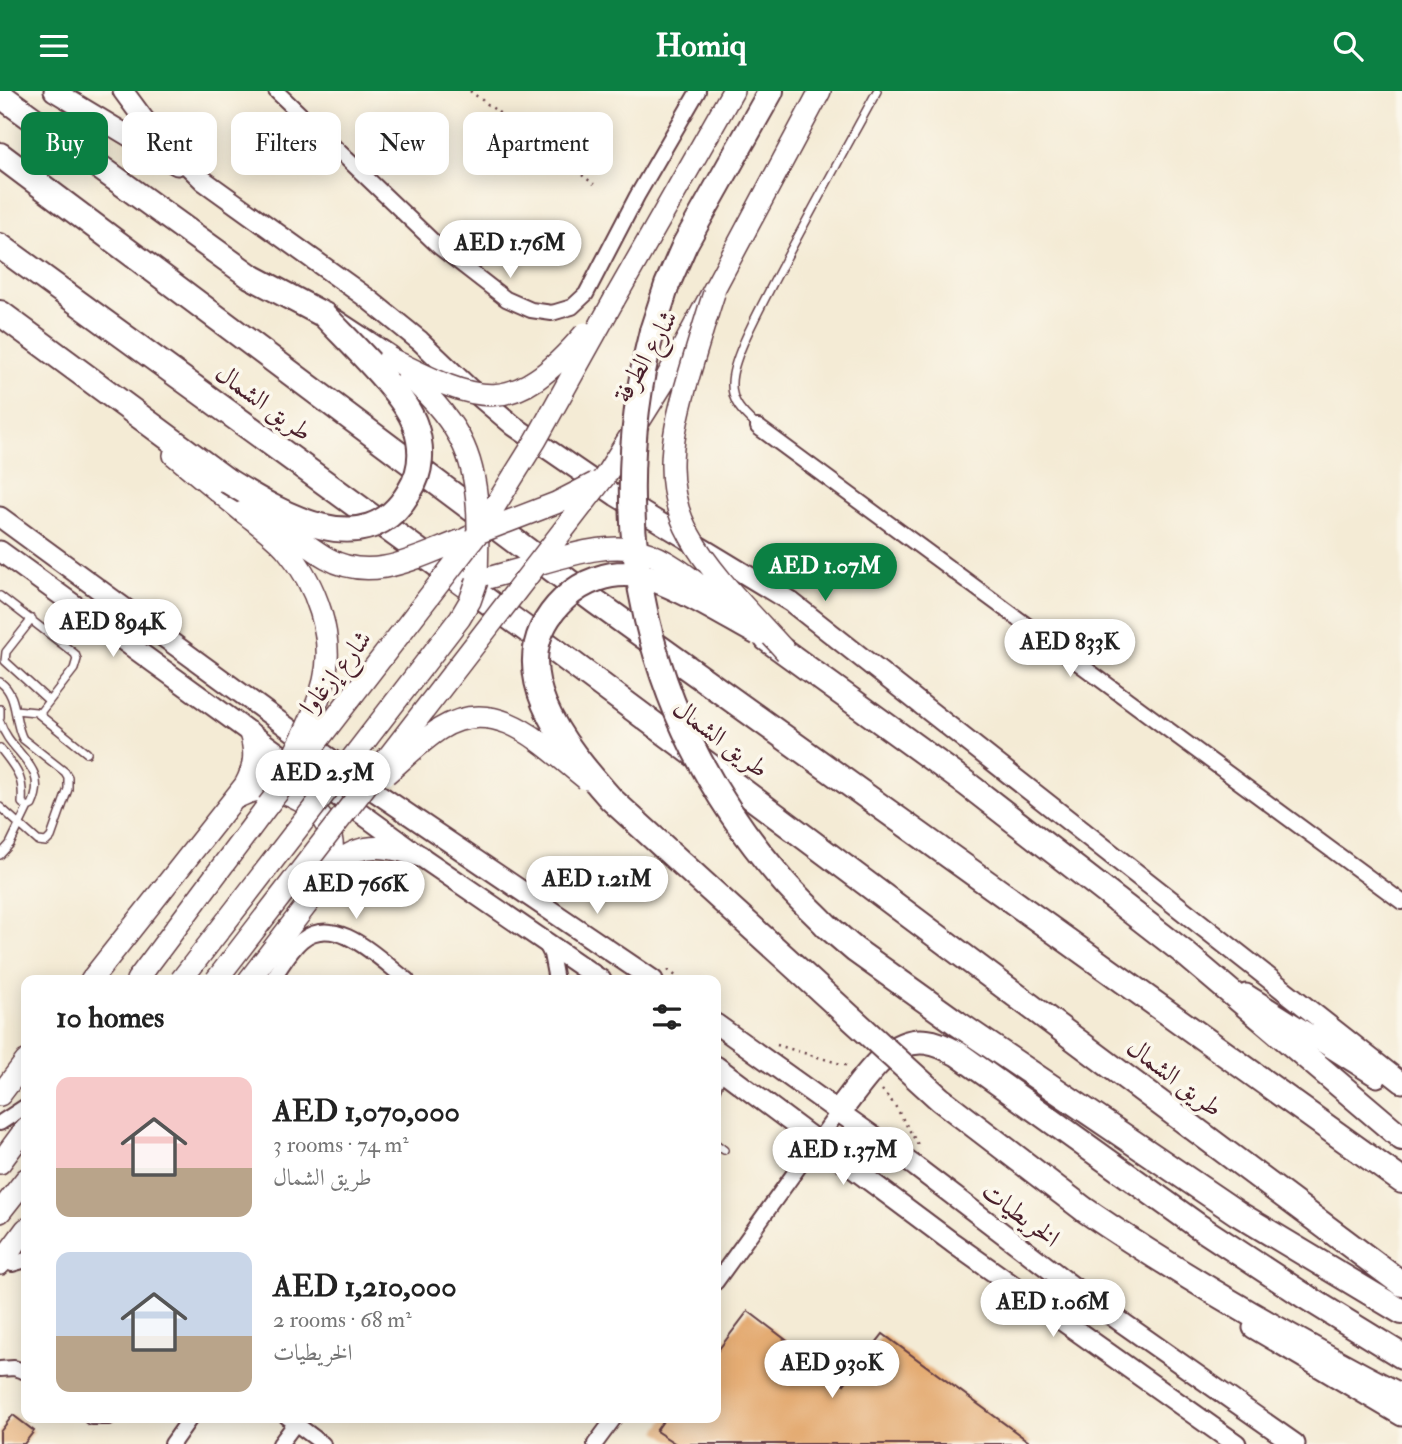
<!DOCTYPE html>
<html lang="en">
<head>
<meta charset="utf-8">
<style>
  :root { --surface:#fff; --page:#f2f2f2; --text:#222; --muted:#767676; --accent:#0b8043 }
  body { margin:0; font-family:"IM FELL Double Pica",Amiri,serif; background:var(--page); color:var(--text); height:100vh; display:flex; flex-direction:column; font-size:26px; white-space:nowrap }
  * { box-sizing:border-box; margin:0 }
  p { font-size:23px; color:var(--muted) }
  .icon { flex:none; width:38px; height:38px; fill:none; stroke:currentColor; stroke-width:2; stroke-linecap:round; stroke-linejoin:round }
  .map { position:relative; flex:1; overflow:hidden }
  .drawer { position:absolute; left:21px; top:884px; width:700px; height:448px; display:flex; flex-direction:column; background:var(--surface); border-radius:14px; box-shadow:0 4px 18px #0003 }
  .drawer>* { flex:none }
  .hud { position:absolute; left:21px; top:21px; width:700px; height:63px; display:flex; gap:14px }
  .price { position:absolute; translate:-50% -60px; padding:0 16px; border-radius:24px; background:#fff; color:#222; font-size:23px; line-height:46px; filter:drop-shadow(0 2px 4px #0008) }
  .price::after { content:''; position:absolute; left:50%; top:42px; width:21px; height:16px; margin-left:-10px; background:inherit; clip-path:polygon(0 0,100% 0,50% 100%) }
  .price.current { background:var(--accent); color:#fff }
  ul { padding:0; list-style:none }
  li { display:flex; align-items:center; gap:21px; height:175px; padding:0 35px }
  li span { display:grid; place-items:center; flex:none; width:196px; height:140px; border-radius:14px; color:#555 }
  li>.icon { margin-inline-start:auto }
  span .icon { width:84px; height:84px; fill:#fffc; stroke-width:1 }
  li b { font-size:30px }
  h2 { display:flex; justify-content:space-between; align-items:center; height:84px; padding:0 35px; font-size:30px }
  .chip { padding:0 24px; border-radius:14px; background:var(--surface); box-shadow:0 4px 18px #0003; font-size:24px; line-height:63px }
  .chip.current { background:var(--accent); color:#fff }
  header { display:flex; justify-content:space-between; align-items:center; height:91px; padding:0 35px; background:var(--accent); color:#fff; font-size:32px; font-weight:800 }
  .map>svg:first-child { display:block }
  .building { fill:#e4ac73 }
  .lines { fill:none; stroke-linecap:round; stroke-linejoin:round }
  .service-casing { stroke:#643e44; stroke-width:10 }
  .minor-casing { stroke:#643e44; stroke-width:18 }
  .secondary-casing { stroke:#643e44; stroke-width:23 }
  .primary-casing { stroke:#643e44; stroke-width:24 }
  .motorway-casing { stroke:#643e44; stroke-width:28 }
  .path { stroke:#643e44; stroke-width:2.5; stroke-dasharray:2 5; stroke-linecap:butt }
  .service { stroke:#fff; stroke-width:7 }
  .minor { stroke:#fff; stroke-width:14 }
  .secondary { stroke:#fff; stroke-width:19 }
  .primary { stroke:#fff; stroke-width:21 }
  .motorway { stroke:#fff; stroke-width:24 }
  .primary-bridge-casing { stroke:#643e44; stroke-width:24; stroke-linecap:butt }
  .motorway-bridge-casing { stroke:#643e44; stroke-width:28; stroke-linecap:butt }
  .primary-bridge { stroke:#fff; stroke-width:21 }
  .motorway-bridge { stroke:#fff; stroke-width:24 }
  .labels { text-anchor:middle; stroke-width:7; stroke-linejoin:round; paint-order:stroke }
  .street-label { font-size:26px; fill:#4a1f2b; stroke:#fbf7ec }
</style>
</head>
<body>
<header><svg class="icon" aria-label="menu" viewBox="0 0 24 24"><path d="M4 6h16M4 12h16M4 18h16"/></svg>Homiq<svg class="icon" aria-label="search" viewBox="0 0 24 24"><circle cx="10" cy="10" r="6"/><path d="M15 15l6 6"/></svg></header>
<div class="map">
<svg width="1402" height="1353" viewBox="0 0 1402 1353">
  <rect width="100%" height="100%" fill="#fbf7ec"/>
  <filter id="ink" filterUnits="userSpaceOnUse"><feTurbulence type="fractalNoise" baseFrequency=".0143" numOctaves="2"/><feDisplacementMap in="SourceGraphic" scale="14" xChannelSelector="R" yChannelSelector="G"/><feConvolveMatrix kernelMatrix="1 2 1 2 8 2 1 2 1" color-interpolation-filters="sRGB"/></filter>
  <filter id="wash" filterUnits="userSpaceOnUse"><feTurbulence type="fractalNoise" baseFrequency=".00686" numOctaves="4" result="noise"/><feDisplacementMap in="SourceGraphic" scale="28" xChannelSelector="R" yChannelSelector="G"/><feGaussianBlur stdDeviation="1.57" result="paint"/><feColorMatrix in="noise" values="0 0 0 0 0 0 0 0 0 0 0 0 0 0 0 0 0 1.4 0 .05"/><feComposite in="paint" operator="in"/></filter>
  <g filter="url(#wash)">
    <rect width="100%" height="100%" fill="#f4ebd5"/>
    <g id="blocks">
      <path class="building" d="M748,1220L844,1293L883,1243L1032,1353H676L656,1340L666,1326H716V1262Z
        M13,1324L34,1340L24,1353H0V1341Z"/>
    </g>
  </g>
  <g filter="url(#ink)">
    <use href="#blocks" fill-opacity="0" stroke="#643e44" stroke-width="2"/>
    <g class="lines">
      <g class="service-casing">
        <path id="service" d="M758,336C744,323 731,312 732,292C732,268 759,220 770,198C805,131 841,66 877,0
          M0,505L75,563L77,568L74,578L39,623
          M32,528L6,561L5,570L49,610
          M0,591C19,605 13,630 23,648L65,681L68,686V698L51,746L46,751L38,750L0,716
          M0,618V626
          M15,619L36,621L87,662
          M0,631C10,663 50,675 32,714L28,716L22,712C24,685 16,678 0,657
          M0,764L10,753L28,716
          M716,999L723,981
          M716,1053L724,1059"/>
      </g>
      <g class="minor-casing">
        <path id="minor" d="M276,0L439,156L506,208L531,219L552,222L572,216L586,203L637,105L698,0
          M758,336L1402,811
          M545,851L551,863L556,889
          M272,889C281,876 290,859 302,849C336,821 380,869 407,889
          M0,1032L26,1015
          M12,1173L26,1169
          M716,1191L839,1020
          M0,1278L14,1277L26,1281
          M91,1326H109
          M287,1326L323,1353
          M172,1353L191,1326
          M280,1353L295,1333
          M595,1353L615,1326"/>
      </g>
      <g class="secondary-casing">
        <path id="secondary" d="M54,0L177,74
          M123,0L151,38L204,90L367,207L420,250L469,297L514,335L616,405L791,511L1402,992
          M0,426L377,702L653,889
          M0,460L420,765L601,889
          M1246,903L1377,986
          M716,933L916,1076L1090,1209L1295,1353
          M716,975L953,1152L1236,1353
          M1253,1237L1402,1325"/>
      </g>
      <g class="primary-casing">
        <path id="primary" d="M614,209L733,0
          M174,364L243,421
          M605,385L666,288L820,0
          M467,447L478,442L477,490L538,473
          M234,708C240,705 247,701 254,700C283,695 322,716 331,745C334,758 332,771 330,784
          M91,889L245,694C255,676 256,661 250,642
          M137,889L268,714
          M249,889L341,769C365,749 393,757 420,765
          M0,1004L26,970
          M0,1072L26,1037
          M0,1121L26,1088
          M0,1173L26,1138"/>
      </g>
      <g class="motorway-casing">
        <path id="motorway" d="M0,4L250,185L324,224L389,267
          M0,64L596,511L1402,1090
          M0,155L556,560L1402,1193
          M0,222L226,389
          M652,240L667,194L685,153L771,0
          M767,548L967,693L1182,860L1402,1047
          M827,835L855,859L957,932L1237,1122L1402,1221
          M839,1020C861,994 887,945 927,951C938,952 949,958 958,963L1198,1135L1303,1204L1402,1265
          M1085,1119C1186,1188 1293,1249 1402,1306"/>
      </g>
      <path class="path" d="M470,0L594,93
        M668,879L681,889
        M777,954L848,975
        M882,999L894,1013L920,1057"/>
      <use href="#service" class="service"/>
      <use href="#minor" class="minor"/>
      <use href="#secondary" class="secondary"/>
      <use href="#primary" class="primary"/>
      <use href="#motorway" class="motorway"/>
      <g class="primary-bridge-casing">
        <path id="primary-bridge" d="M714,202C705,230 697,257 689,284C673,339 660,392 690,445C711,484 756,527 786,561
          M389,267C481,313 512,327 585,242
          M408,285C462,334 479,369 478,442
          M243,421C258,433 274,444 287,459C316,493 335,545 324,590C317,617 304,644 291,669
          M265,421C285,437 305,454 327,467C372,493 419,465 462,449
          M478,442L556,412L595,392
          M538,473C636,444 649,452 726,516
          M386,683C404,668 421,650 440,638C497,602 544,655 586,688
          M268,714L478,442L536,349L614,209
          M181,889L460,527L470,510L477,490
          M216,889L605,385"/>
      </g>
      <g class="motorway-bridge-casing">
        <path id="motorway-bridge" d="M652,240C602,438 646,630 779,785C793,803 811,818 827,835
          M226,389C278,421 365,476 409,401C422,381 423,357 415,334C405,303 348,250 324,224
          M758,542C728,526 668,488 637,484C610,480 583,490 564,508C495,574 565,656 611,708L940,1008L1085,1119"/>
      </g>
      <use href="#primary-bridge" class="primary-bridge"/>
      <use href="#motorway-bridge" class="motorway-bridge"/>
    </g>
  </g>
  <g class="labels">
    <g class="street-label">
      <text transform="translate(645 265) rotate(-60)" y="9">شارع الطرفة</text>
      <text transform="translate(264 311) rotate(36)" y="9">طريق الشمال</text>
      <text transform="translate(335 581) rotate(-52)" y="9">شارع إزغاوا</text>
      <text transform="translate(721 647) rotate(37)" y="9">طريق الشمال</text>
      <text transform="translate(1175 986) rotate(37)" y="9">طريق الشمال</text>
      <text transform="translate(1021 1123) rotate(37)" y="9">الخريطيات</text>
    </g>
  </g>
</svg>
<b class="price" style="left:510px;top:189px">AED 1.76M</b>
<b class="price current" style="left:825px;top:512px">AED 1.07M</b>
<b class="price" style="left:113px;top:568px">AED 894K</b>
<b class="price" style="left:1070px;top:588px">AED 833K</b>
<b class="price" style="left:323px;top:719px">AED 2.5M</b>
<b class="price" style="left:597px;top:825px">AED 1.21M</b>
<b class="price" style="left:356px;top:830px">AED 766K</b>
<b class="price" style="left:843px;top:1096px">AED 1.37M</b>
<b class="price" style="left:1053px;top:1248px">AED 1.06M</b>
<b class="price" style="left:832px;top:1309px">AED 930K</b>
<div class="hud">
<a class="chip current">Buy</a>
<a class="chip">Rent</a>
<a class="chip">Filters</a>
<a class="chip">New</a>
<a class="chip">Apartment</a>
</div>
<section class="drawer">
<h2>10 homes<svg class="icon" aria-label="filters" viewBox="0 0 24 24"><path d="M4 7h16M4 17h16"/><circle cx="9" cy="7" r="2"/><circle cx="15" cy="17" r="2"/></svg></h2>
<ul>
<li><span style="background:linear-gradient(#f6c9c9 65%,#b9a48a 0)"><svg class="icon" aria-label="home" viewBox="0 0 24 24"><path d="M3 11l9-7 9 7M6 9v11h12V9"/></svg></span><div><b>AED 1,070,000</b><p>3 rooms · 74 m²</p><p>طريق الشمال</p></div></li>
<li><span style="background:linear-gradient(#c9d6e8 60%,#b9a48a 0)"><svg class="icon" aria-label="home" viewBox="0 0 24 24"><path d="M3 11l9-7 9 7M6 9v11h12V9"/></svg></span><div><b>AED 1,210,000</b><p>2 rooms · 68 m²</p><p>الخريطيات</p></div></li>
</ul>
</section>
</div>
</body>
</html>
